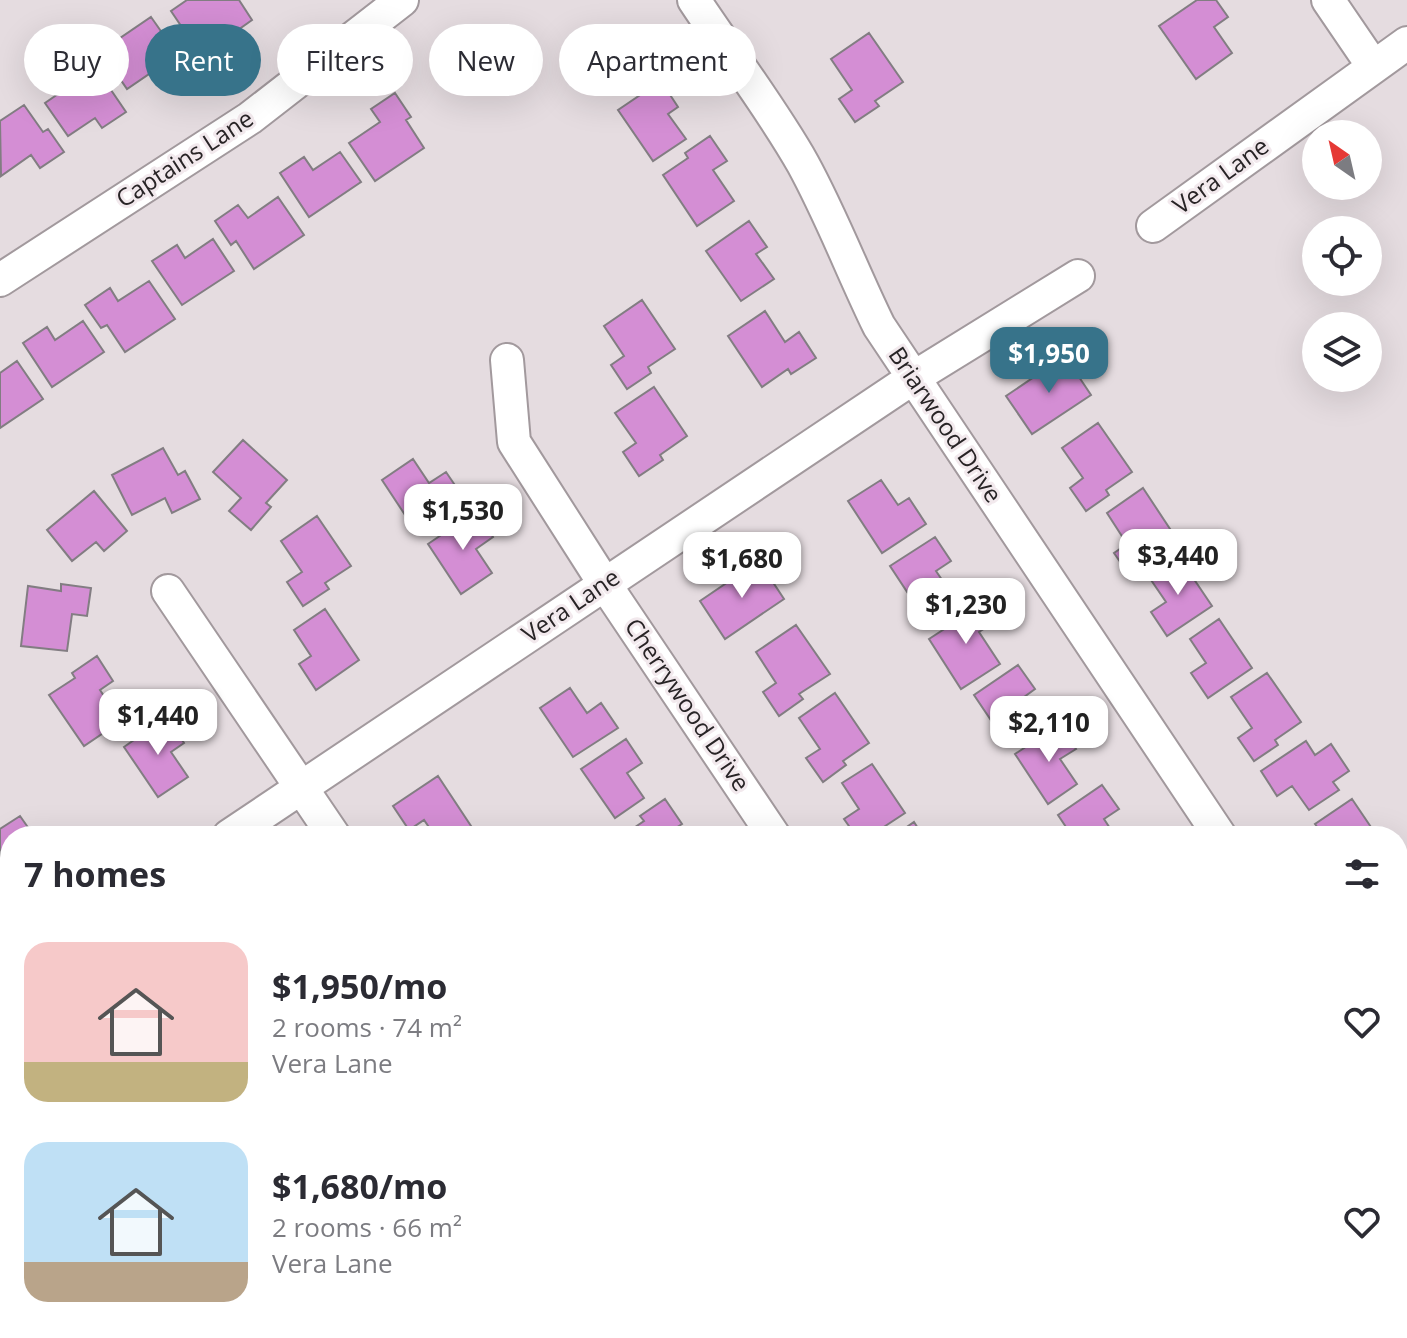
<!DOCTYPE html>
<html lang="en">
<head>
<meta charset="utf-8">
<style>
  :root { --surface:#fff; --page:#f7f7f7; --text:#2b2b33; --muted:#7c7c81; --accent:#37738a }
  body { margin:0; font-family:"Open Sans",sans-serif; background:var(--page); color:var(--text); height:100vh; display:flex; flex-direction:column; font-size:30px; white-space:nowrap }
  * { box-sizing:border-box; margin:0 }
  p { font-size:26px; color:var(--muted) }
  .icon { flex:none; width:44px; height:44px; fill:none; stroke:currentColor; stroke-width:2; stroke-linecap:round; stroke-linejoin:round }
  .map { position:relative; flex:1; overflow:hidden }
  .details { position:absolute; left:0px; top:826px; width:1408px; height:512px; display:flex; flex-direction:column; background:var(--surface); border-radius:32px 32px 0 0; box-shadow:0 8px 32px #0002 }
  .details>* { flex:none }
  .hud { position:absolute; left:24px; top:24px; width:800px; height:72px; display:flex; gap:16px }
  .needle { width:52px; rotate:326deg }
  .tools { position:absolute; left:1302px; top:120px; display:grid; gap:16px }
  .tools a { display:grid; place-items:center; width:80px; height:80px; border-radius:50%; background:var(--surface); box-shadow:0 8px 32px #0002; font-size:40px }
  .price { position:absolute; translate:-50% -68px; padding:0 18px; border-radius:16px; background:#fff; color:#222; font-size:26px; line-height:52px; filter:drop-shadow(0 2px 4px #0008) }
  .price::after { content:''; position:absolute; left:50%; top:48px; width:24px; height:18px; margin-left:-12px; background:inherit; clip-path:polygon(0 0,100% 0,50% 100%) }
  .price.active { background:var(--accent); color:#fff }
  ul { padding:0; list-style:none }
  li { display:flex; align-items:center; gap:24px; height:200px; padding:0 24px }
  li span { display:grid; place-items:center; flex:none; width:224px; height:160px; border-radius:24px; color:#555 }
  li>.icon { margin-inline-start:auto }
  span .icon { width:96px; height:96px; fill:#fffc; stroke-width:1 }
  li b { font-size:34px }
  h2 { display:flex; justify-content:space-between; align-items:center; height:96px; padding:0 24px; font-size:34px }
  .tag { padding:0 28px; border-radius:36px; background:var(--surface); box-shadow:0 8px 32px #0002; font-size:28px; line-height:72px }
  .tag.active { background:var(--accent); color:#fff }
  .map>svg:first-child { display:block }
  .building { fill:#d48ed4; stroke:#827d82; stroke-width:2 }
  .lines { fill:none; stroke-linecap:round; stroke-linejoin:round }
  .minor-casing { stroke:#a2999d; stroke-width:36 }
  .minor { stroke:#fff; stroke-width:32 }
  .labels { text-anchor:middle; stroke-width:6; stroke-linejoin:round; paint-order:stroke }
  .street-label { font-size:24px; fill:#282426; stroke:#f2e9ed }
</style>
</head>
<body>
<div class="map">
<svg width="1407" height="1338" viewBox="0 0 1407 1338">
  <rect width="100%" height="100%" fill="#e5dce0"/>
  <path class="building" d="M187,0H239L252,20L228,37L221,26L194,45L171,11Z
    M1197,0H1216L1228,17L1214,27L1232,53L1196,79L1159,26Z
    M151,17L170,44L175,41L191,65L167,81L158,68L127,89L101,51Z
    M869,33L903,82L875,101L879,106L855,122L839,99L852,90L831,59Z
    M96,68L126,112L102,128L95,118L68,136L45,103Z
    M661,81L678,107L668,114L686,139L653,161L618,110Z
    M395,93L411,117L406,120L424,148L375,181L349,143L380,122L371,109Z
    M24,105L43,132L48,129L64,152L40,168L31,155L1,176L0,121Z
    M710,136L727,161L713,170L734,201L697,226L663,175L688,158L685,153Z
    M340,152L361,182L309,217L280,173L304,157L313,170Z
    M278,197L304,235L254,269L236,241L231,245L215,221L238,205L248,218Z
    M749,221L767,247L756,254L774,279L741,301L706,251Z
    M213,239L234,271L182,305L152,261L177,245L185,258Z
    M149,281L175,319L125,352L107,325L101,328L85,305L110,288L118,301Z
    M642,300L675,349L648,367L651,373L627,389L611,365L624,356L604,326Z
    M765,311L785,342L799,332L816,358L791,374L788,369L762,387L728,336Z
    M83,321L104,352L52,387L23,343L47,327L55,340Z
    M1065,356L1091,395L1032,434L1006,396Z
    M17,361L43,399L0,428V373Z
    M654,387L687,436L660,455L663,460L639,476L623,452L636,443L615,413Z
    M1098,423L1132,472L1106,490L1109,495L1086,511L1070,488L1083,478L1062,448Z
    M243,440L287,480L266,503L271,507L251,530L229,511L241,498L213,472Z
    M163,448L178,475L185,471L200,499L172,513L165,498L132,515L112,475Z
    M413,459L429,483L446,472L463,497L415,530L382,480Z
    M881,480L898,505L909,498L926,524L882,553L848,501Z
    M1143,488L1176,538L1151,555L1154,560L1130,576L1114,553L1127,544L1107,513Z
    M94,491L127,531L104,551L96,542L72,561L47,530Z
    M475,512L493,537L476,549L492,573L461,594L428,544Z
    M317,516L351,566L325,583L329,589L303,606L287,582L302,572L281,541Z
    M935,537L951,561L936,571L953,596L923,616L890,566Z
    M1179,557L1212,606L1167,636L1151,612L1166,602L1149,577Z
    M759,561L784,599L725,639L700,601Z
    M61,584L91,588L87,616L72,614L67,651L21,646L28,586L61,591Z
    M977,600L993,623L979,632L1000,664L961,689L929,639L955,622L951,617Z
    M325,609L359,660L316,690L299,664L311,656L294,630Z
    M1219,619L1252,668L1208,698L1191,673L1206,663L1190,639Z
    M796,625L830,674L799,694L803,699L779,716L763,692L776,683L756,652Z
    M97,656L113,681L100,690L121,721L84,746L49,695L75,678L72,673Z
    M1018,665L1035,689L1020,700L1036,724L1007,744L974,695Z
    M1267,673L1301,722L1275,740L1278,745L1254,761L1238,738L1252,728L1231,697Z
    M570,688L587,713L601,703L618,728L573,757L540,708Z
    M835,693L869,743L843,761L846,765L823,782L806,758L820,749L799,718Z
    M167,717L184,743L171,752L188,777L158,797L124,747Z
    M1059,725L1076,749L1060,759L1077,784L1048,804L1015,754Z
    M626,739L642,763L627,773L644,798L615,818L581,769Z
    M1306,741L1315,755L1331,744L1349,771L1333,782L1339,790L1309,810L1292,786L1277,796L1261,771Z
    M872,764L905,813L870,836H856L844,819L859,809L842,783Z
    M438,776L471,826L455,836H435L424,820L409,830L393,806Z
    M1102,785L1119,809L1104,819L1115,836H1072L1058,815Z
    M665,799L682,824L668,833L670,836H622L644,821L640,816Z
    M1352,799L1377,836H1324L1315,824Z
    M20,816L34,836H10V867L7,862L0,867V829Z
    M914,822L923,836H894Z
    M1398,887L1407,900V927L1398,933Z
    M10,1150V1221L2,1227L0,1157Z
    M1407,1214V1293L1398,1283V1222Z
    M67,1328H110L111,1329L98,1338H74Z
    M318,1328H371L377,1338H324Z
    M512,1328H540L526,1338H519Z
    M558,1328H575L582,1338H546Z
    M799,1328L784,1338H752L746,1329Z
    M965,1328H1015L1022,1338H972Z
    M1190,1328H1225L1213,1338H1198Z
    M1246,1328H1260L1272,1338H1238Z"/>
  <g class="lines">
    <g class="minor-casing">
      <path id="minor" d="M694,0C729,53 772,109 803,164C832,217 853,273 879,326L1220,836
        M1328,0L1373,66
        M1153,226L1407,43
        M0,280L250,118L402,0
        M507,360L514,442L604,583L774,836
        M168,591L334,836
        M229,836L913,378L1078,276
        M0,1002L10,1017
        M1398,1102L1407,1113
        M219,1328L226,1338
        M661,1328L668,1338
        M1104,1328L1111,1338"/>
    </g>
    <use href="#minor" class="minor"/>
  </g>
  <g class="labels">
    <g class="street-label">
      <text transform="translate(185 159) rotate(-33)" y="8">Captains Lane</text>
      <text transform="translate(1221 176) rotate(-36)" y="8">Vera Lane</text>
      <text transform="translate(945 425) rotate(56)" y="8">Briarwood Drive</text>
      <text transform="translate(571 606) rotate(-34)" y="8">Vera Lane</text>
      <text transform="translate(687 705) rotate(56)" y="8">Cherrywood Drive</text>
    </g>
  </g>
</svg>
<div class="tools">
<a><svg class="needle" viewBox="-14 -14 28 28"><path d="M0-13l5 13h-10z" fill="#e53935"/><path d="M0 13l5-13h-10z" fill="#7c7c81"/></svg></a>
<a><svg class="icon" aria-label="locate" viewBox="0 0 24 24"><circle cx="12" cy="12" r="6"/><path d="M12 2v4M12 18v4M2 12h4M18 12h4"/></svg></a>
<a><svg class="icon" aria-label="layers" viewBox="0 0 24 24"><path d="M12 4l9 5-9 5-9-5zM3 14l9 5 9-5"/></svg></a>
</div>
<b class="price active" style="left:1049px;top:395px">$1,950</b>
<b class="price" style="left:463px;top:552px">$1,530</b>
<b class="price" style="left:1178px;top:597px">$3,440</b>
<b class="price" style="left:742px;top:600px">$1,680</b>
<b class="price" style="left:966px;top:646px">$1,230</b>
<b class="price" style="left:158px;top:757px">$1,440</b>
<b class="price" style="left:1049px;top:764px">$2,110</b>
<div class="hud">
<a class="tag">Buy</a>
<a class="tag active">Rent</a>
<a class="tag">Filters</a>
<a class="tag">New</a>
<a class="tag">Apartment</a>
</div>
<section class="details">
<h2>7 homes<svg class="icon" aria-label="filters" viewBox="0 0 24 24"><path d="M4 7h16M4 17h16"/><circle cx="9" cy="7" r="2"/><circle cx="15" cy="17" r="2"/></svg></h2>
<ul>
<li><span style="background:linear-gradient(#f6c9c9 75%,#c2b280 0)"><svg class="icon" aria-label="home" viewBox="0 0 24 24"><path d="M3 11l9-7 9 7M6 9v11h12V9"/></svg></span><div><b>$1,950/mo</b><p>2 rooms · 74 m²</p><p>Vera Lane</p></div><svg class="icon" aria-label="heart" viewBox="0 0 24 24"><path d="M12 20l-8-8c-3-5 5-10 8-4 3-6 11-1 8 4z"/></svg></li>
<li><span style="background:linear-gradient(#bfe0f5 75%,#b9a48a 0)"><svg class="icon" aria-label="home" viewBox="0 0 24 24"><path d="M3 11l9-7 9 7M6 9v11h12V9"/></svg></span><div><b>$1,680/mo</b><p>2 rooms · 66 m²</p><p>Vera Lane</p></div><svg class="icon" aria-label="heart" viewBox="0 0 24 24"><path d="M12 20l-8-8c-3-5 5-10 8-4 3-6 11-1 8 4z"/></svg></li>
</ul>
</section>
</div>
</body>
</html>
